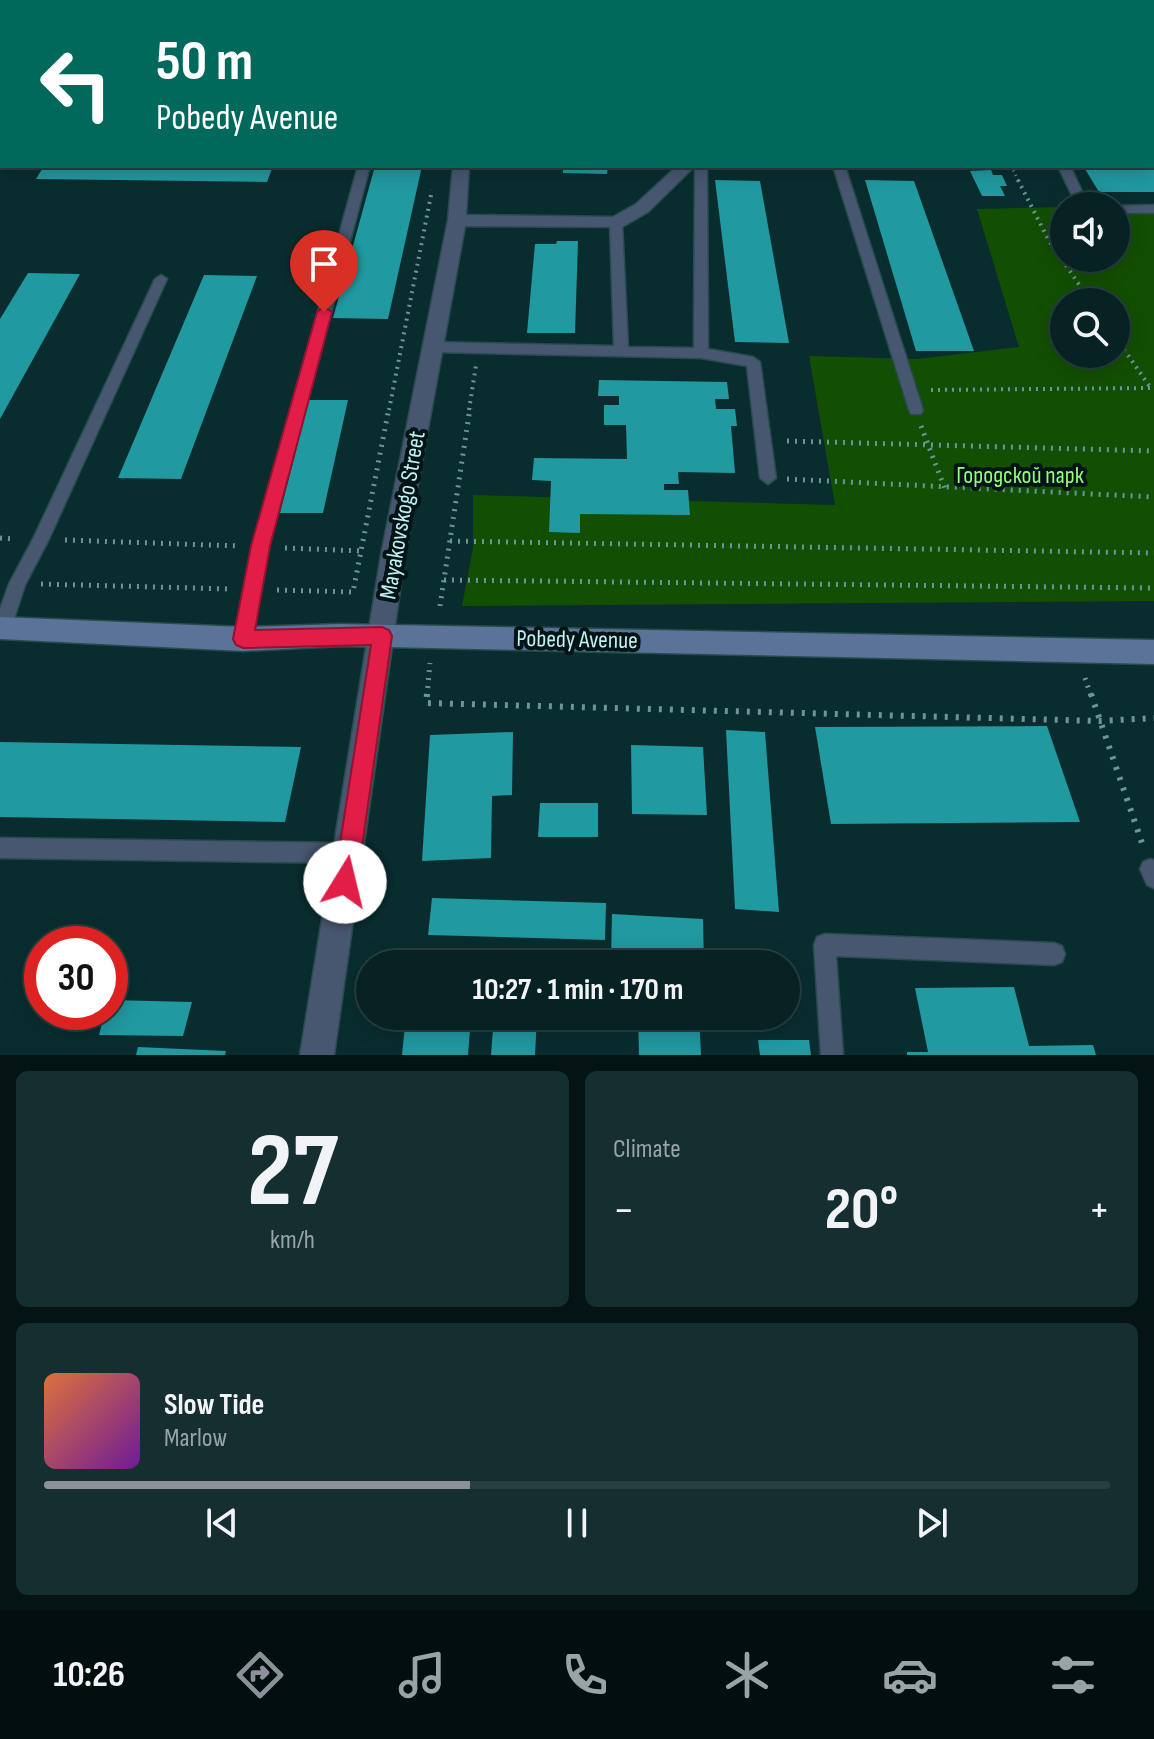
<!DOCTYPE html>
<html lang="en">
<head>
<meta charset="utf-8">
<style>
	:root { --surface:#072223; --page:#152f30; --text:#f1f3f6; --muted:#98a4a6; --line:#283f41; --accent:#8c9099 }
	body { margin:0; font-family:"Sofia Sans Condensed",sans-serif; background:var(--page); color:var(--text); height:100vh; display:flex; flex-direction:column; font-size:30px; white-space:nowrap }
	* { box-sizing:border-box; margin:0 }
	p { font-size:26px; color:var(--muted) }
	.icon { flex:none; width:44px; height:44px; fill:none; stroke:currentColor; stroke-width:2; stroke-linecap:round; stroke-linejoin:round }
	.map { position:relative; height:1055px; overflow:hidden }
	.sheet { display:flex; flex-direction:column; gap:16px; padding:16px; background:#041313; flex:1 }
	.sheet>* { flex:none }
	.hud { position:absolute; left:0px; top:0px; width:1154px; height:168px; box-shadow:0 4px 20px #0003,0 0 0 2px var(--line); background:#00695c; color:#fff; overflow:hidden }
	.buttons { position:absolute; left:1050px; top:192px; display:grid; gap:16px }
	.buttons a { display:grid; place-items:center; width:80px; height:80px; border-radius:50%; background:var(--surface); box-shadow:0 4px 20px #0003,0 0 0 2px var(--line); font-size:40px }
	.speed { position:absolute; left:24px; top:926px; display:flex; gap:16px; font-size:40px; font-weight:700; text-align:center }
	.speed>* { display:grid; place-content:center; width:104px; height:104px; border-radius:50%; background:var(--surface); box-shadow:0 4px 20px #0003,0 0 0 2px var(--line); line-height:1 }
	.speed .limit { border:12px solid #d22; background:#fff; color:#111 }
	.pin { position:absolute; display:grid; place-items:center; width:68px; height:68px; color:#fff; margin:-82px -34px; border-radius:50% 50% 50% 0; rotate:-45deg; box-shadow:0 0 8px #0007 }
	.pin .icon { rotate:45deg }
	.me { position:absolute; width:88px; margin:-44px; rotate:9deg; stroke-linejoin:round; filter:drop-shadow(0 0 6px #0008) }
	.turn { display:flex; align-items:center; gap:28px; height:168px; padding:0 24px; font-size:36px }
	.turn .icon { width:104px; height:104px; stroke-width:2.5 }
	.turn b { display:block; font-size:56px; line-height:68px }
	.big { font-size:60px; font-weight:700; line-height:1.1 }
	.sheet .widget { flex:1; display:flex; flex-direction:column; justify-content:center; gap:12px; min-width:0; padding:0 28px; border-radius:12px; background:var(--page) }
	.sheet .dial { align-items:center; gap:0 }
	.dial b { font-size:104px; line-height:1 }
	.song { display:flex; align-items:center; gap:24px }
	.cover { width:96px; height:96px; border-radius:12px; background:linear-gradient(135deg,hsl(20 70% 55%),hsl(280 70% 35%)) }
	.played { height:8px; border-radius:4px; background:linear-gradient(90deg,var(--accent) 40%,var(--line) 40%) }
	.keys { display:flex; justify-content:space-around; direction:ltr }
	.heat { display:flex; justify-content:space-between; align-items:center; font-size:44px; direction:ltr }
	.sheet .tiles { flex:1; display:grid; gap:16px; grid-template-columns:1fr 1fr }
	.widget:last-child { grid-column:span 2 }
	.trip { position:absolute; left:356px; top:950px; width:444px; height:80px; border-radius:40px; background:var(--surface); box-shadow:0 4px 20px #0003,0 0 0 2px var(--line); font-weight:700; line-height:80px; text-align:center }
	.menu { display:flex; height:128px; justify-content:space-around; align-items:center; background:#030e0e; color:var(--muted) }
	.menu .icon { width:56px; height:56px }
	.menu .current { color:var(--accent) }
	.menu b { font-size:36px; color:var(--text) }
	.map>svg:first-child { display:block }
</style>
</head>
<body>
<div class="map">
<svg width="1154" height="1055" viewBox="0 0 1154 1055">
	<rect width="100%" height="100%" fill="#092d2f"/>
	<path fill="#134f03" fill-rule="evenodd" d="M 1154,205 L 1154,601 L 462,606 L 473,548 L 473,495 L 835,505 L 809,356 L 918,359 L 1019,347 L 977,209 L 1064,207 L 1064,258 L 1116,258 L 1116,206 ZM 1064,302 L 1116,302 L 1116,354 L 1064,354 Z"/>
	<path fill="#2199a0" d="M 44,166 L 273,166 L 267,182 L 36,179 Z
		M 375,166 L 422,166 L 388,319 L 333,318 Z
		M 563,166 L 608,166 L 607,174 L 563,173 Z
		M 1085,169 L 1154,169 L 1154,192 L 1099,192 Z
		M 991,170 L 993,175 L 1002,175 L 1007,186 L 1000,186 L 1005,196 L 982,196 L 970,171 Z
		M 715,180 L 760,181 L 789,343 L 735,342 Z
		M 865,180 L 914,181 L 974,351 L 916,351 Z
		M 557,241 L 578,241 L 575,333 L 527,333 L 535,244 L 556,244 Z
		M 28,273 L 80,274 L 0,419 L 0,319 Z
		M 204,275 L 257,276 L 181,479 L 118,478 Z
		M 599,380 L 727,382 L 729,399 L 715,399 L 716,409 L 735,409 L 737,426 L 731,426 L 735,473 L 678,472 L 679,484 L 664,484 L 664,490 L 688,490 L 690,515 L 580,514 L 580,533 L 549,532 L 551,481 L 532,480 L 534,458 L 627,459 L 626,425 L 604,425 L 604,405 L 619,405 L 619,396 L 598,396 Z
		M 309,400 L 348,400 L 323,513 L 280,513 Z
		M 1047,726 L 1080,822 L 831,824 L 815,727 Z
		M 726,730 L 765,732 L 779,912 L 735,909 Z
		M 513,732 L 512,795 L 492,796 L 491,858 L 422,861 L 430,735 Z
		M 0,742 L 301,747 L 285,822 L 0,817 Z
		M 631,745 L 703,747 L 707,815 L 632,814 Z
		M 540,803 L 598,803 L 598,837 L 538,837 Z
		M 432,898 L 606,903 L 605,940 L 428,935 Z
		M 612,914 L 703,919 L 704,964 L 611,959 Z
		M 1014,987 L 1029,1046 L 1093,1045 L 1096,1055 L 907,1055 L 907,1052 L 928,1052 L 915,988 Z
		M 110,1000 L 192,1002 L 183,1036 L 99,1035 L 105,1012 L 110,1012 Z
		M 406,1016 L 471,1017 L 468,1055 L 402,1055 Z
		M 494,1016 L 537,1016 L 535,1055 L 491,1055 Z
		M 638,1016 L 699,1016 L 701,1055 L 639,1055 Z
		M 758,1040 L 809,1040 L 811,1055 L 760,1055 Z
		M 138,1047 L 226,1051 L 225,1055 L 136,1055 Z"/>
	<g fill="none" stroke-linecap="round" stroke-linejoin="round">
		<g stroke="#264c4e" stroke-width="3">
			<path id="lane" d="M 358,166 L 370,166 L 269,546 L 252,639 L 249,644 L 243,647 L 237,644 L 234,639 L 253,546 Z
				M 695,166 L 707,166 L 708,349 L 753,357 L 760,362 L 776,478 L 768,484 L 760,478 L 747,366 L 701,358 L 433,352 L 426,347 L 433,342 L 614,346 L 610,223 L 616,219 L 622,223 L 628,347 L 694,348 Z
				M 833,166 L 845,166 L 923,410 L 921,414 L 911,414 L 909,410 Z
				M 1058,166 L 1070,166 L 1089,206 L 1077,206 Z
				M 1154,205 L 1154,213 L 1116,213 L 1116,206 L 1114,206 Z
				M 161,275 L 167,279 L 49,539 L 25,585 L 11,628 L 8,633 L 0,635 L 0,609 L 9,584 L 34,537 L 155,279 Z
				M 0,838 L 350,843 L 357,846 L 360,853 L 357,860 L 350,863 L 0,858 Z
				M 1150,859 L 1154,860 L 1154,888 L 1147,885 L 1140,869 L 1143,862 Z
				M 825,934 L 1054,943 L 1062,946 L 1065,954 L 1062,962 L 1054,965 L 836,956 L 843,1055 L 821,1055 L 814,945 L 817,937 Z"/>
		</g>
		<g stroke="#264c4e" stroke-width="3">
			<path id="street" d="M 482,0 L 496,0 L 496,2 L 482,2 Z
				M 0,140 L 2,140 L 2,150 L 0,150 Z
				M 1152,149 L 1154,149 L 1154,159 L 1152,159 Z
				M 453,166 L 469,166 L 466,215 L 613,217 L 636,204 L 677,166 L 695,166 L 648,212 L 622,227 L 465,226 L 405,555 L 334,1055 L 300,1055 L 381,555 L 448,220 Z"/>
		</g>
		<g stroke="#264c4e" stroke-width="3">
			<path id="secondary" d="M 0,617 L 243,627 L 341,624 L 1154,640 L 1154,664 L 341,646 L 243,651 L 0,639 Z"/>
		</g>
		<path stroke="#6b9597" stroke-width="3" stroke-dasharray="1 4" stroke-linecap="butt" d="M 1011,166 L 1019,182"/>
		<path stroke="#6b9597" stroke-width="4" stroke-dasharray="2 5" stroke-linecap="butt" d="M 1018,180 L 1048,239 L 1091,302
			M 1116,338 L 1150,387
			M 931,390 L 1154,388
			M 389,410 L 432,190
			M 469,410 L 476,365"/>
		<path stroke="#6b9597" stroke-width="5" stroke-dasharray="2 6" stroke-linecap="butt" d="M 921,426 L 945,489
			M 787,441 L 1154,451
			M 787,479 L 1154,497
			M 0,538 L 15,539
			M 65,540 L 239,546
			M 450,541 L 1154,553
			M 285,548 L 363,551
			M 444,580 L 1154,588
			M 41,584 L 231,589
			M 277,590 L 353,592 L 389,408
			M 440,606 L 470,408
			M 1085,678 L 1091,696
			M 427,696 L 430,663"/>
		<path stroke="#6b9597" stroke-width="6" stroke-dasharray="3 8" stroke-linecap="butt" d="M 427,694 L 426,703 L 1100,721 L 1154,718
			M 1091,694 L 1143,846"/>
		<use href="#lane" fill="#485770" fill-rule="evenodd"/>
		<use href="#street" fill="#485770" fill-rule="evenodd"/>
		<use href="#secondary" fill="#5b7299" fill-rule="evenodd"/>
	</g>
	<path fill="#e11d48" stroke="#92132f" stroke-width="2" d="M 324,307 L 332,312 L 270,546 L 255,630 L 382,627 L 389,630 L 392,636 L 357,882 L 354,890 L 345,893 L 337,890 L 334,882 L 371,645 L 243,648 L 236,645 L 233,639 L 251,546 L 317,312 Z"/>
	<g text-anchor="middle" stroke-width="8" stroke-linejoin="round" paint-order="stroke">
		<g font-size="24" fill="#93ff7d" stroke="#001415">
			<text x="1020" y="483">Городской парк</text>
		</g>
		<g font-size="24" fill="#bfeff1" stroke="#001415">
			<text transform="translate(402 515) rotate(-80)" y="8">Mayakovskogo Street</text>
			<text transform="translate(577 639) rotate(1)" y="8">Pobedy Avenue</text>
		</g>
	</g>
</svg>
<div class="buttons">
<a><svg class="icon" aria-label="sound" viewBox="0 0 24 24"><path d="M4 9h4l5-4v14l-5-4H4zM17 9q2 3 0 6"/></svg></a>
<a><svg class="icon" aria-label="search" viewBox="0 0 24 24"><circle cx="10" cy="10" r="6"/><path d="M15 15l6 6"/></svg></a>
</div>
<div class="speed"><div class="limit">30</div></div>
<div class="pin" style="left:324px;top:312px;background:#d93025"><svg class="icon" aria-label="arrive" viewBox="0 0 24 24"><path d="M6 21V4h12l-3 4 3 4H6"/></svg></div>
<svg class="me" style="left:345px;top:882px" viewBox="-20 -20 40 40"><circle r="19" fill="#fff"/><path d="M0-13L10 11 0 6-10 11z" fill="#e11d48"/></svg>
<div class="trip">10:27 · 1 min · 170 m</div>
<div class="hud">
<div class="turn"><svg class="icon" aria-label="left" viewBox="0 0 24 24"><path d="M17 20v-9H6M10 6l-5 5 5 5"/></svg><div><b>50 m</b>Pobedy Avenue</div></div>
</div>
</div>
<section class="sheet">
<div class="tiles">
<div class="widget dial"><b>27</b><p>km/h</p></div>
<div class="widget"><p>Climate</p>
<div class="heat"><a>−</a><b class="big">20°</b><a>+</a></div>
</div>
<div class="widget">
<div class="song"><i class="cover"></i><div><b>Slow Tide</b><p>Marlow</p></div></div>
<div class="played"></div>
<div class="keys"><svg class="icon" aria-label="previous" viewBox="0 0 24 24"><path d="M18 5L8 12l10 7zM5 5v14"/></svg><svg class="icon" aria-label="pause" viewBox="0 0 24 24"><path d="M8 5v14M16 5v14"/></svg><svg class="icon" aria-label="next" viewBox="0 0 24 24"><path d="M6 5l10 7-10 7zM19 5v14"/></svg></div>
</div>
</div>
</section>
<nav class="menu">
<b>10:26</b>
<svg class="icon current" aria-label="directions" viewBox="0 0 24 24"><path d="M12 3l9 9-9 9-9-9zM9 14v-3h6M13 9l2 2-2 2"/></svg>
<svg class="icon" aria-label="music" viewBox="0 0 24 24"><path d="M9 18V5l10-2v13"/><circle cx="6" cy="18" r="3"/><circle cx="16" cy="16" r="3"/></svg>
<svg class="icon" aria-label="phone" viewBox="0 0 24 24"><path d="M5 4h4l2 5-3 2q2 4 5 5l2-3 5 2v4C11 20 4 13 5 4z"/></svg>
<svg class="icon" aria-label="climate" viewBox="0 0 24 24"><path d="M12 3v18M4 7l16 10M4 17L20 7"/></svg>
<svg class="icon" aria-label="car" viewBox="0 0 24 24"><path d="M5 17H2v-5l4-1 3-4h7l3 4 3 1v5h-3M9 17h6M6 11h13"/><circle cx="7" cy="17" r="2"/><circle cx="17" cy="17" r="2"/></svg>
<svg class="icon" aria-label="filters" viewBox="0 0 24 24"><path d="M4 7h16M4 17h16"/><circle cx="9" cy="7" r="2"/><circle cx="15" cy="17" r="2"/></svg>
</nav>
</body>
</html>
